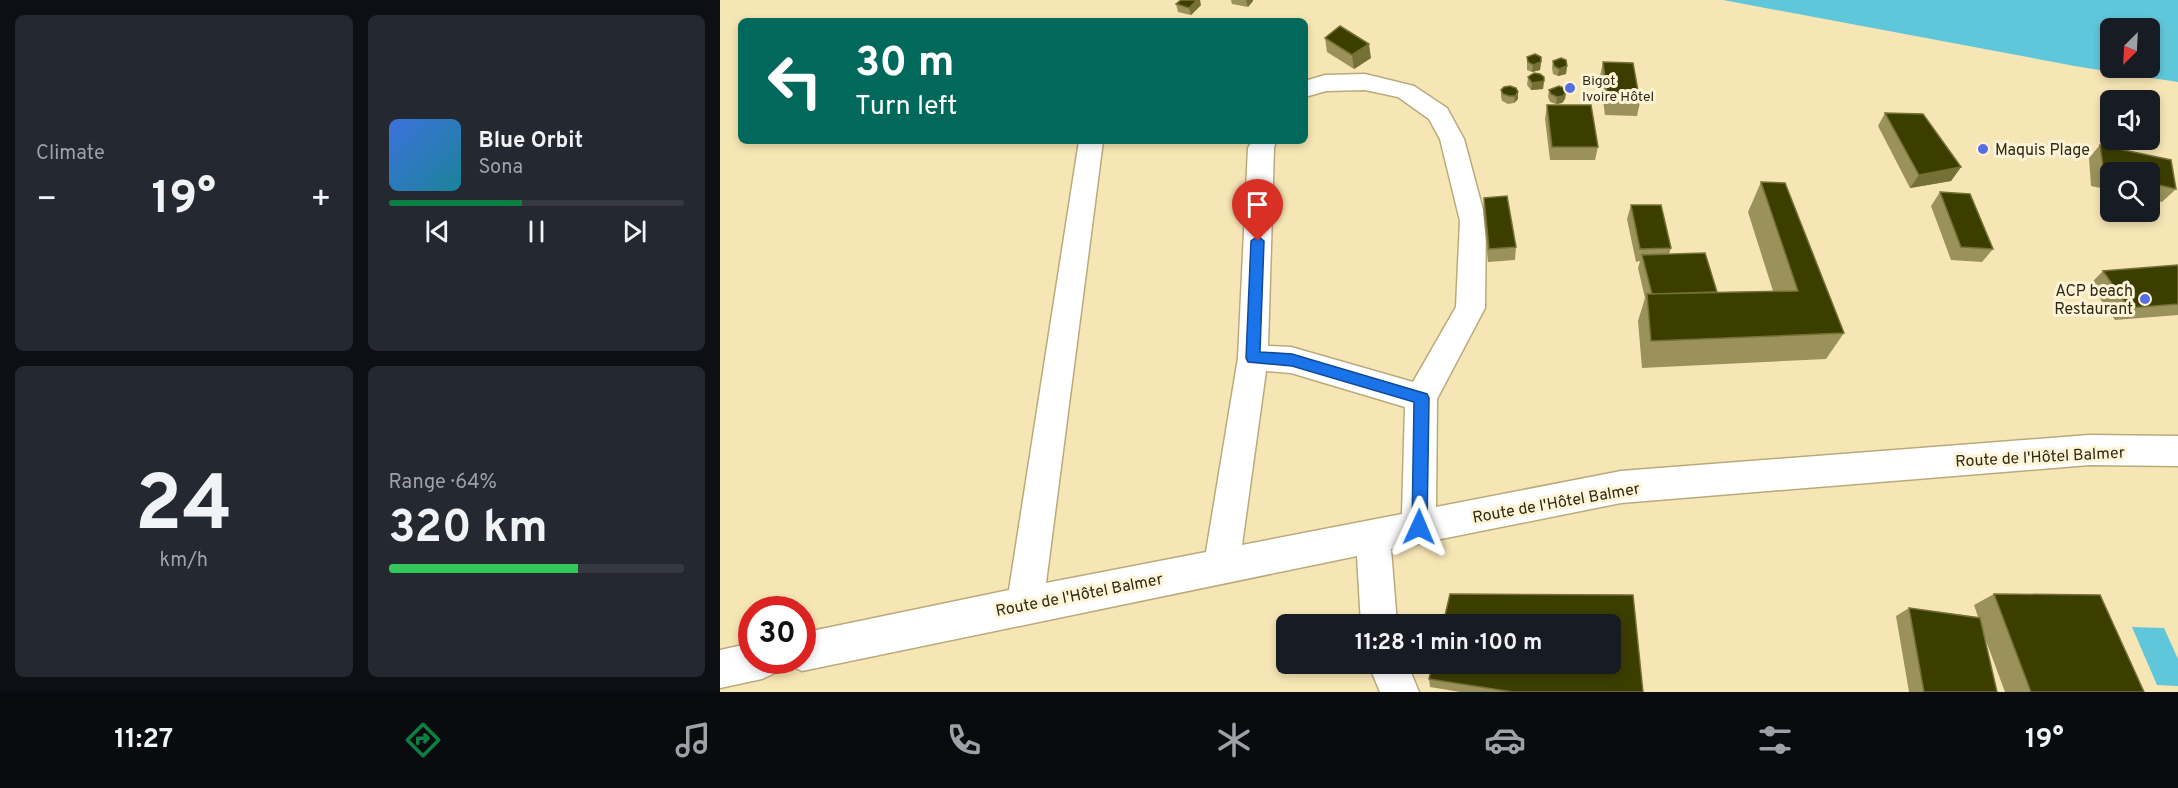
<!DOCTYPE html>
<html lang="en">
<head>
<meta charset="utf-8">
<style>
	:root { --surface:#171b24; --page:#242831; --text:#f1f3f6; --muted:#9ea1a6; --line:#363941; --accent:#0b8043 }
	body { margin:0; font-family:Overpass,sans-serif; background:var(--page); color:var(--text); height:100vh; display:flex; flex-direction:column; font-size:22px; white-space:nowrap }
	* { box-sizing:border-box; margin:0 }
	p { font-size:20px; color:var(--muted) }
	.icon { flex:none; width:33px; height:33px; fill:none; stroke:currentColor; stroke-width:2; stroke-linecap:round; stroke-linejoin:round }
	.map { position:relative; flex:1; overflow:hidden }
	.sheet { display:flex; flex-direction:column; gap:15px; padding:15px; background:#0d0f14; width:720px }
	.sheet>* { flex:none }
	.top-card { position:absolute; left:18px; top:18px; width:570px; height:126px; border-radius:9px; box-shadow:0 3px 9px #0003; background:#00695c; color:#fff; overflow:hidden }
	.needle { width:39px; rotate:204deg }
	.fabs { position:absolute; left:1380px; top:18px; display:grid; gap:12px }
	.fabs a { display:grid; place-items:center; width:60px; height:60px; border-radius:9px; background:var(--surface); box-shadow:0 3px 9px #0003; font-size:30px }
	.speed { position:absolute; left:18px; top:596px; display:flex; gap:12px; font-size:30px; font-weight:700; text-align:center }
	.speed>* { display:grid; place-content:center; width:78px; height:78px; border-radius:50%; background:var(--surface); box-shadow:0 3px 9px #0003; line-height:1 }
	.speed .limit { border:9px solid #d22; background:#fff; color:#111 }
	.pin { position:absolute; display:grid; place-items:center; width:51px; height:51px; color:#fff; margin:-62px -26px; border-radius:50% 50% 50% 0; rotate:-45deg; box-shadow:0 0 6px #0007 }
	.pin .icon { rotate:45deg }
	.me { position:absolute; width:66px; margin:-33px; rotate:1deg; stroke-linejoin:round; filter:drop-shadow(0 0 4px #0008) }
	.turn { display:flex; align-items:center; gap:21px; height:126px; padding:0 18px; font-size:27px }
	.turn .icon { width:78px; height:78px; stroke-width:2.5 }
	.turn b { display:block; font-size:42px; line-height:51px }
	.big { font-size:45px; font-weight:700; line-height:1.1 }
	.sheet .card { flex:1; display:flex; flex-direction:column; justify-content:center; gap:9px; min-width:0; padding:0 21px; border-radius:9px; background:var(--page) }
	.sheet .dial { align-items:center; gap:0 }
	.dial b { font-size:78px; line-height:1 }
	.song { display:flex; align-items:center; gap:18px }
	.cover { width:72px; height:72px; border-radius:9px; background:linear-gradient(135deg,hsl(220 70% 55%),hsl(190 70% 35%)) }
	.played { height:6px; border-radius:3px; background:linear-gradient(90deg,var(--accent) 45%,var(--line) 45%) }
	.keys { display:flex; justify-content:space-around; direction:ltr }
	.heat { display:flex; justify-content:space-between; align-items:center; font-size:33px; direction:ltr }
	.charge { height:9px; border-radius:4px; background:linear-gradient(90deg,#34c759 64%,var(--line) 0) }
	.sheet .tiles { flex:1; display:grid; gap:15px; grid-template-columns:repeat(2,1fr) }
	.trip { position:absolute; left:556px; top:614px; width:345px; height:60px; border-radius:9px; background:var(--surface); box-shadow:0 3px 9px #0003; font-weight:700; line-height:60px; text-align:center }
	.tabs { display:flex; height:96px; justify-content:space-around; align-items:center; background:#090b0e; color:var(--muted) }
	.tabs .icon { width:42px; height:42px }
	.tabs .selected { color:var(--accent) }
	.tabs b { font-size:27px; color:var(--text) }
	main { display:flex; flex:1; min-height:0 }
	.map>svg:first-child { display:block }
</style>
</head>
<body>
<main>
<section class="sheet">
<div class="tiles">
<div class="card"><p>Climate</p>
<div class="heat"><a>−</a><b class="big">19°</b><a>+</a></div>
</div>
<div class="card">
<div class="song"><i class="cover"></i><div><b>Blue Orbit</b><p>Sona</p></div></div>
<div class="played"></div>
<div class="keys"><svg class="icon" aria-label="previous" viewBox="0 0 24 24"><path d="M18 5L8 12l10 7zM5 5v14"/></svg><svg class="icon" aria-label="pause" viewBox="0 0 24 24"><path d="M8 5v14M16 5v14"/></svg><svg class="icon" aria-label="next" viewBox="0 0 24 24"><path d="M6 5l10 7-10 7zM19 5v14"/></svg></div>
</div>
<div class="card dial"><b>24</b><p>km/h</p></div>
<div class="card"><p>Range · 64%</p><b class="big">320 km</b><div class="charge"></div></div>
</div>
</section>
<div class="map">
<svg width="1458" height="692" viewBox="0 0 1458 692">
	<rect width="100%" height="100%" fill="#f7e6b5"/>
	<path fill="#60c7db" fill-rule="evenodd" d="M 1003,0 L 1458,0 L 1458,82 L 1360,67 ZM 1390,28 L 1430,28 L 1430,68 L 1390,68 Z
		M 1412,627 L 1444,628 L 1458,659 L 1458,686 L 1437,685 Z"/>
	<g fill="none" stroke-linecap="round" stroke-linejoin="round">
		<g stroke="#baaa7b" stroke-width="3">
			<path id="minor" d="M 645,74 L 694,86 L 727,108 L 744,139 L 766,221 L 765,308 L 717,399 L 716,507 L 901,471 L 1369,435 L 1458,436 L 1458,466 L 1369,465 L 901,503 L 671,549 L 677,624 L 641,624 L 637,556 L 82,671 L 69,665 L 66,660 L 82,660 L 82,633 L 289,590 L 359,141 L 383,141 L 326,583 L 486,552 L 518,358 L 528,148 L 532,141 L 556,141 L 554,148 L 548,346 L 571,347 L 693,382 L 736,307 L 740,221 L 720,139 L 709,119 L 678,97 L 645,90 L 606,91 L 585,97 L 585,81 L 605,75 ZM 546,371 L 571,373 L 685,407 L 682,514 L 522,545 Z
				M 32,643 L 32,660 L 61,660 L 55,673 L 42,679 L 0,688 L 0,650 Z
				M 648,663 L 687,663 L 699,692 L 660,692 Z"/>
		</g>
		<use href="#minor" fill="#fff" fill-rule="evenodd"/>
	</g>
	<path fill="#9a925a" d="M 511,0 L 533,0 L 533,1 L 528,7 L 512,4 Z
		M 456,4 L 481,5 L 471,15 L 458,12 Z
		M 605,38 L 651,58 L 634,69 L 607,52 Z
		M 807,57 L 821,62 L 820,70 L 812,72 L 807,70 Z
		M 833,61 L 847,66 L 846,74 L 838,76 L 833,74 L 832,68 Z
		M 883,62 L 920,102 L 917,116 L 885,115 L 880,76 Z
		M 808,77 L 824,77 L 823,89 L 811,90 L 807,85 Z
		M 781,90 L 798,92 L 798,99 L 794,103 L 788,104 L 782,101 L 781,97 Z
		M 829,90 L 846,92 L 845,99 L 842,103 L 836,104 L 830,102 L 828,97 Z
		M 827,105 L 878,147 L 875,160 L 830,160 L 825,119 Z
		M 1165,113 L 1241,167 L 1231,181 L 1190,188 L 1158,126 Z
		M 1380,145 L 1451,160 L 1456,189 L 1442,202 L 1430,199 L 1430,172 L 1390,172 L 1390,190 L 1371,186 L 1369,158 Z
		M 1041,182 L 1124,333 L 1106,359 L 922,368 L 918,321 L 925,298 L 918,268 L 920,261 L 916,262 L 907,219 L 911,205 L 951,248 L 949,254 L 997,292 L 1053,291 L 1028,212 Z
		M 1220,192 L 1273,249 L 1262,262 L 1231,260 L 1211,206 Z
		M 764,198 L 796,247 L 795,260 L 768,262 L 763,211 Z
		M 1458,265 L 1458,315 L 1395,320 L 1370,284 L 1383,271 Z
		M 1274,594 L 1424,692 L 1285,692 L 1262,630 L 1277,692 L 1189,692 L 1176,616 L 1189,608 L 1258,617 L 1254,605 Z
		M 709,679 L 923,692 L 740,692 L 710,687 Z"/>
	<path fill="#747036" d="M 477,0 L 480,0 L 481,5 L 471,15 L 469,8 Z
		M 526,0 L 533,0 L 533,1 L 528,7 Z
		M 649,44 L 651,58 L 634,69 L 632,55 Z
		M 821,62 L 820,70 L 812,72 L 813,65 Z
		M 847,66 L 846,74 L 838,76 L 839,69 Z
		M 824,81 L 823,89 L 811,90 L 812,83 Z
		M 798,92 L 798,99 L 794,103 L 795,96 Z
		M 846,92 L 845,99 L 842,103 L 836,104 L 837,97 Z
		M 1241,167 L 1231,181 L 1190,188 L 1199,175 Z"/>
	<path fill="#3c3e00" stroke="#747036" stroke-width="1.5" d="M 461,0 L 477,0 L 469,8 L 456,4 Z
		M 620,26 L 649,44 L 632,55 L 605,38 Z
		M 815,54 L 821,57 L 821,62 L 813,65 L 808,62 L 807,57 Z
		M 841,58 L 846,60 L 847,66 L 839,69 L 834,66 L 833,61 Z
		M 883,62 L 913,63 L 920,102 L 888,101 Z
		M 814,73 L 820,74 L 824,77 L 824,81 L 812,83 L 808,77 Z
		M 790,86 L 796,88 L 798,92 L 795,96 L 789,96 L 783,94 L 781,90 L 784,87 Z
		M 839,86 L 844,88 L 846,92 L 843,96 L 837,97 L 831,94 L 829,90 Z
		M 827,105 L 871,105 L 878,147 L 832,147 Z
		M 1165,113 L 1203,114 L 1241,167 L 1199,175 Z
		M 1380,145 L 1451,160 L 1456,189 L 1430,183 L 1430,172 L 1390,172 L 1390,174 L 1384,173 Z
		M 1041,182 L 1065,183 L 1124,333 L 931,341 L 927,294 L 1078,291 Z
		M 1220,192 L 1250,194 L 1273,249 L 1241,247 Z
		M 787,196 L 796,247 L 769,249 L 764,198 Z
		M 911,205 L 941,205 L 951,248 L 920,249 Z
		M 985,253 L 997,292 L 932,294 L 922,255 Z
		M 1458,265 L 1458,304 L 1409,308 L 1383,271 Z
		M 730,594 L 913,595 L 923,692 L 793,692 L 709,679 L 713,663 L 891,663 L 891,624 L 723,624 Z
		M 1274,594 L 1380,595 L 1424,692 L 1311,692 Z
		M 1189,608 L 1260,618 L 1277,692 L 1204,692 Z"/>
	<path fill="#1a73e8" stroke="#114b97" stroke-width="1.5" d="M 538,236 L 544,241 L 540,352 L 572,354 L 707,394 L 709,398 L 707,527 L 705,532 L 699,534 L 694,532 L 692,527 L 694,402 L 572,366 L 528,362 L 526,358 L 531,241 Z"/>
	<g fill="#576de4" stroke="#fef4d7" stroke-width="2">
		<circle cx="850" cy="88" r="6"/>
		<circle cx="1263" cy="149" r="6"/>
		<circle cx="1425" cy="299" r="6"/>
	</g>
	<g text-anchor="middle" stroke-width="6" stroke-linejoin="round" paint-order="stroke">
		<g font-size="14" fill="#302916" stroke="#fef4d7" text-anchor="start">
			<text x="862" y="85">Bigot<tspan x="862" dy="16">Ivoire Hôtel</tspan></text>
		</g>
		<g font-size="16" fill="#302916" stroke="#fef4d7" text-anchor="start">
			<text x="1275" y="155">Maquis Plage</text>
			<text x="1413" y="296" text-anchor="end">ACP beach<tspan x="1413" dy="18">Restaurant</tspan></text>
		</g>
		<g font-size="16" fill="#302916" stroke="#fef4d7">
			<text transform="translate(1320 456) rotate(-3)" y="6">Route de l'Hôtel Balmer</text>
			<text transform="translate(836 502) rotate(-10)" y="6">Route de l'Hôtel Balmer</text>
			<text transform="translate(359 594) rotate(-11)" y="6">Route de l'Hôtel Balmer</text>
		</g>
	</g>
</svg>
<div class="fabs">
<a><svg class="needle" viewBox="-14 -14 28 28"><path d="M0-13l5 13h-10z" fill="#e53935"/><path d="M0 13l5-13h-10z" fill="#9ea1a6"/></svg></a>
<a><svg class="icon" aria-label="sound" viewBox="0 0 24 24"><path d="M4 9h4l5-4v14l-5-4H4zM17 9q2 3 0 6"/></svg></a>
<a><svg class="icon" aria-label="search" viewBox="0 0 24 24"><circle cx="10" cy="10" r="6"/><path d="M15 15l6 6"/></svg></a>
</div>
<div class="speed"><div class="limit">30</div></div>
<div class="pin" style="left:538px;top:241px;background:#d93025"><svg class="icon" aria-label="arrive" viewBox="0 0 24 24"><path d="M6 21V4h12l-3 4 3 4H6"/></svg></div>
<svg class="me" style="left:699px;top:527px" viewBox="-20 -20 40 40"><path d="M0-17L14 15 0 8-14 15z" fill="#1a73e8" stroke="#fff" stroke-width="4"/></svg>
<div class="trip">11:28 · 1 min · 100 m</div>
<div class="top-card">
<div class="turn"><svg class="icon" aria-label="left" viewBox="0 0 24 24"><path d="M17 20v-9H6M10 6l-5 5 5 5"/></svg><div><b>30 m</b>Turn left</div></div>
</div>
</div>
</main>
<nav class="tabs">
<b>11:27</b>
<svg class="icon selected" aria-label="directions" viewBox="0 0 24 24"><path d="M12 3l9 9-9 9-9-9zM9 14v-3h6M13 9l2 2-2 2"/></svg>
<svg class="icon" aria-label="music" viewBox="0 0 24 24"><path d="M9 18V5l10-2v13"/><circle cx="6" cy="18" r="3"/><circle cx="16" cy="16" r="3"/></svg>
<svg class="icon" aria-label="phone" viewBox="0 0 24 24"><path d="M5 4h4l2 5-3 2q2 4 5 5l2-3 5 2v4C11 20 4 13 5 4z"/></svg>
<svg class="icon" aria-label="climate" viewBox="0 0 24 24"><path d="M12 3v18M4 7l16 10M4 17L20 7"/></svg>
<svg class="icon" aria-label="car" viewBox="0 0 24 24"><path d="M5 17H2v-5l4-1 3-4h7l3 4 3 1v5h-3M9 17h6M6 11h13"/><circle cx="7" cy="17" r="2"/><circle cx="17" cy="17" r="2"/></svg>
<svg class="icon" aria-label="filters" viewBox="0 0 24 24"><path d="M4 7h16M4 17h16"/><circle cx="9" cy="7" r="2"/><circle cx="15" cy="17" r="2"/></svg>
<b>19°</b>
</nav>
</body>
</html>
